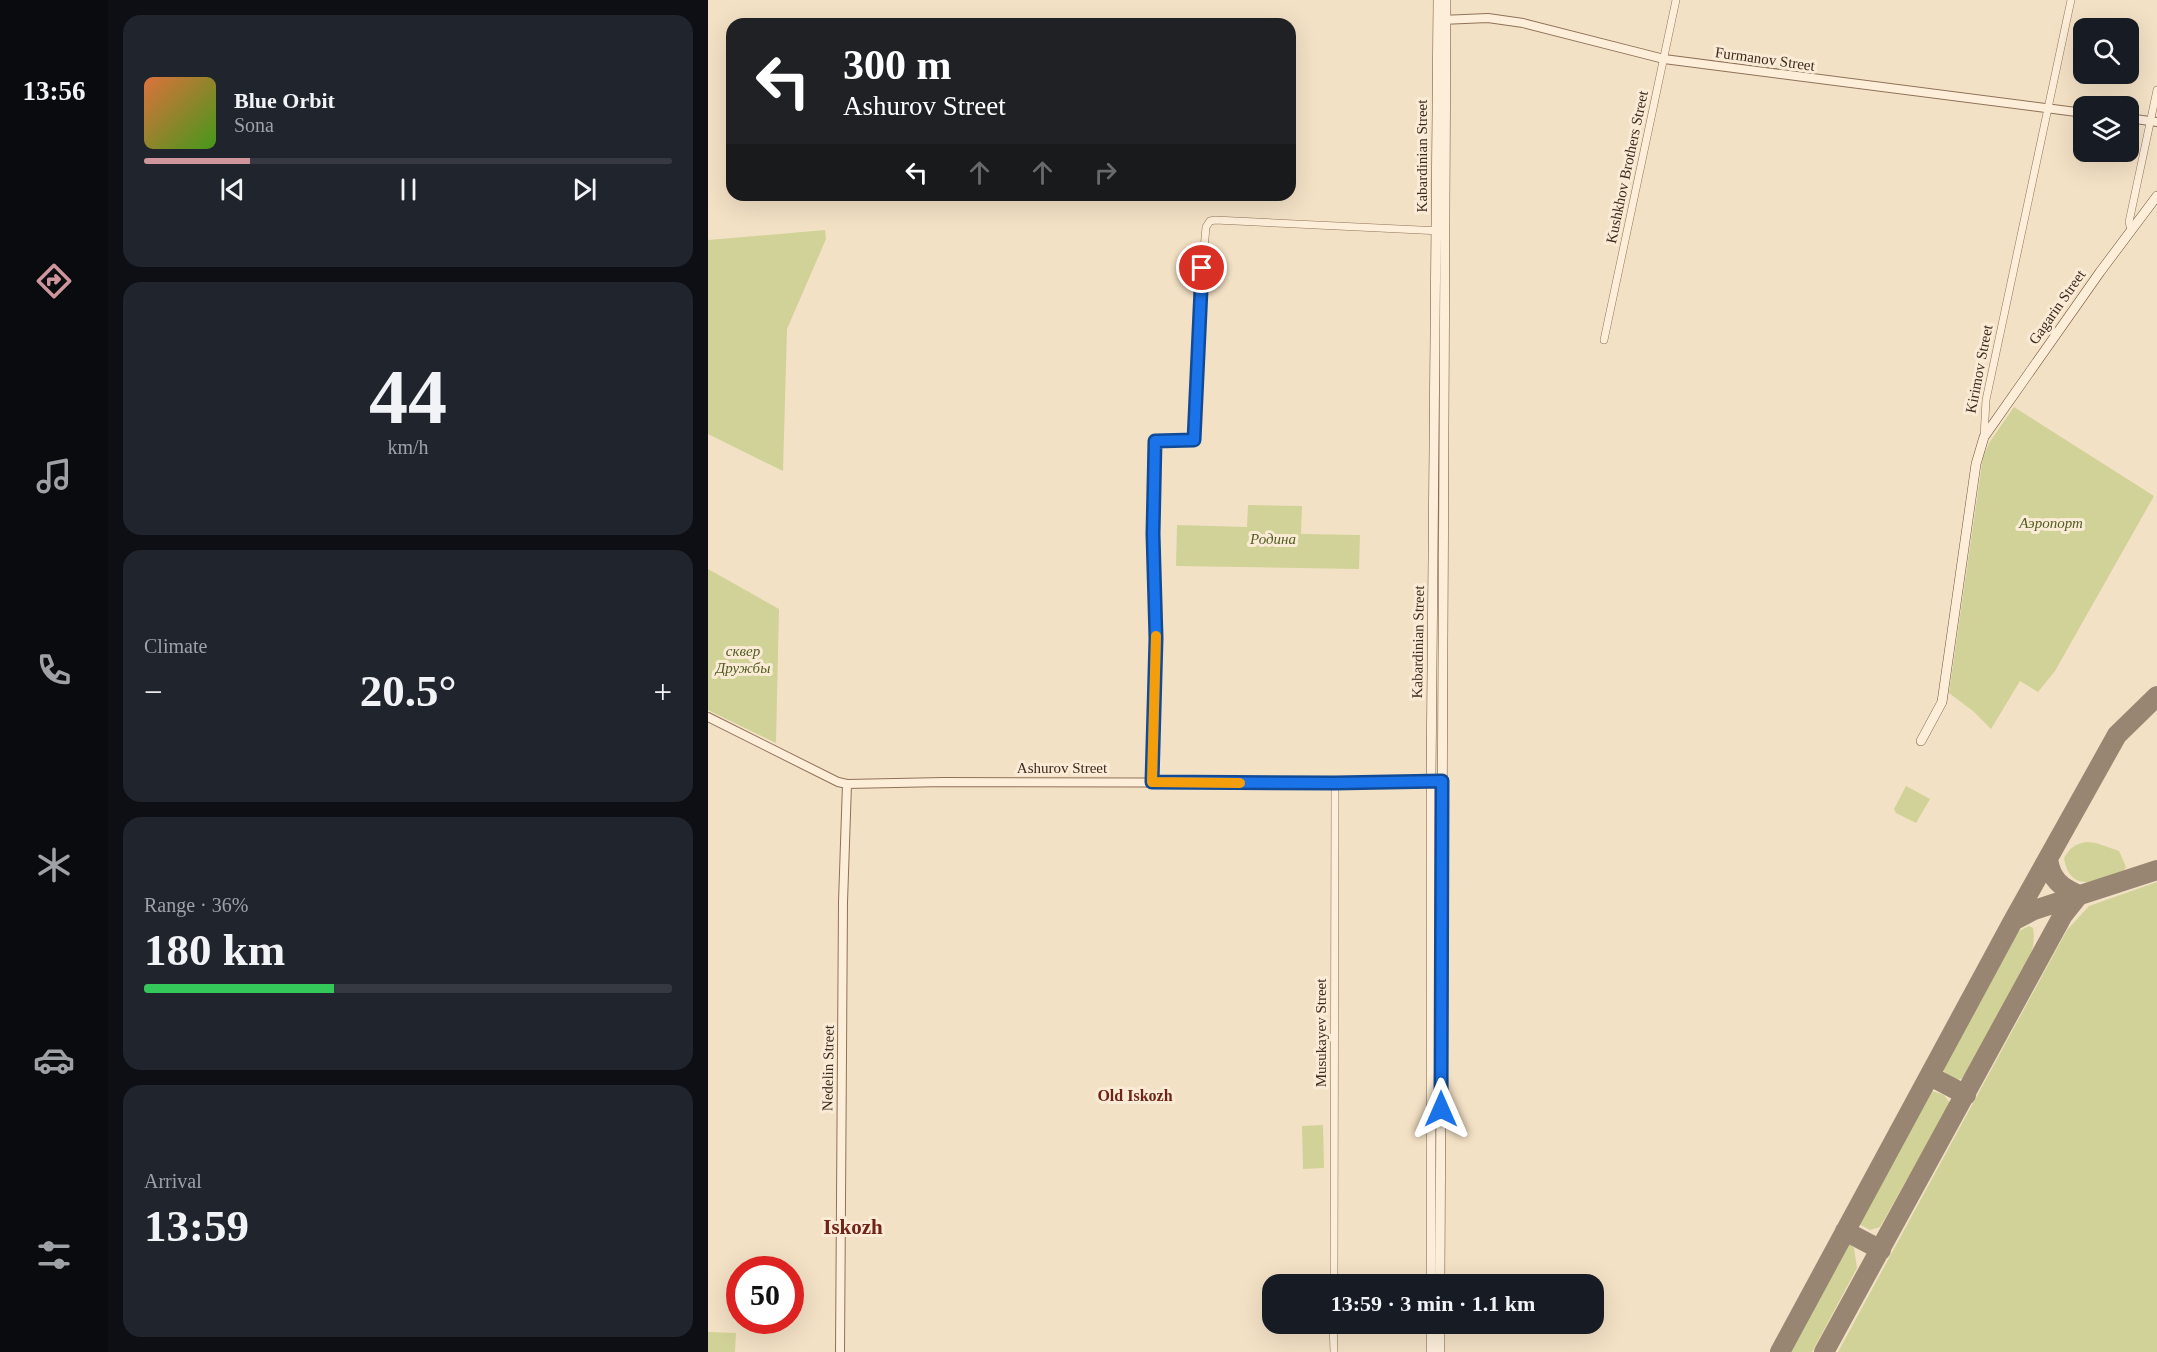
<!DOCTYPE html>
<html lang="en">
<head>
<meta charset="utf-8">
<style>
	:root { --surface:#171b24; --page:#20242c; --text:#f1f3f6; --muted:#9ea1a6; --line:#363941; --accent:#cf959c }
	body { margin:0; font-family:Georgia,serif; background:var(--page); color:var(--text); height:100vh; display:flex; flex-direction:column; font-size:22px; white-space:nowrap }
	* { box-sizing:border-box; margin:0 }
	p { font-size:20px; color:var(--muted) }
	.icon { flex:none; width:33px; height:33px; fill:none; stroke:currentColor; stroke-width:2; stroke-linecap:round; stroke-linejoin:round }
	.map { position:relative; flex:1; overflow:hidden }
	.drawer { display:flex; flex-direction:column; gap:15px; padding:15px; background:#0d0f14; width:600px }
	.drawer>* { flex:none }
	.top-card { position:absolute; left:18px; top:18px; width:570px; height:183px; border-radius:18px; box-shadow:0 6px 24px #0002; background:#202124; color:#fff; overflow:hidden }
	.fabs { position:absolute; left:1365px; top:18px; display:grid; gap:12px }
	.fabs a { display:grid; place-items:center; width:66px; height:66px; border-radius:12px; background:var(--surface); box-shadow:0 6px 24px #0002; font-size:30px }
	.speed { position:absolute; left:18px; top:1256px; display:flex; gap:12px; font-size:30px; font-weight:700; text-align:center }
	.speed>* { display:grid; place-content:center; width:78px; height:78px; border-radius:50%; background:var(--surface); box-shadow:0 6px 24px #0002; line-height:1 }
	.speed .limit { border:9px solid #d22; background:#fff; color:#111 }
	.pin { position:absolute; display:grid; place-items:center; width:51px; height:51px; color:#fff; margin:-26px; border:3px solid #fff; border-radius:50%; box-shadow:0 2px 6px #0007 }
	.me { position:absolute; width:66px; margin:-33px; rotate:0deg; stroke-linejoin:round; filter:drop-shadow(0 0 4px #0008) }
	.turn { display:flex; align-items:center; gap:21px; height:126px; padding:0 18px; font-size:27px }
	.turn .icon { width:78px; height:78px; stroke-width:2.5 }
	.turn b { display:block; font-size:42px; line-height:51px }
	.lanes { display:flex; align-items:center; height:57px; padding:0 18px; background:#0003; justify-content:center; gap:30px; direction:ltr }
	.lanes .off { opacity:.35 }
	.big { font-size:45px; font-weight:600; line-height:1.1 }
	.drawer .tile { flex:1; display:flex; flex-direction:column; justify-content:center; gap:9px; min-width:0; padding:0 21px; border-radius:18px; background:var(--page) }
	.drawer .dial { align-items:center; gap:0 }
	.dial b { font-size:78px; line-height:1 }
	.song { display:flex; align-items:center; gap:18px }
	.cover { width:72px; height:72px; border-radius:9px; background:linear-gradient(135deg,hsl(20 70% 55%),hsl(100 70% 35%)) }
	.played { height:6px; border-radius:3px; background:linear-gradient(90deg,var(--accent) 20%,var(--line) 20%) }
	.keys { display:flex; justify-content:space-around; direction:ltr }
	.heat { display:flex; justify-content:space-between; align-items:center; font-size:33px; direction:ltr }
	.charge { height:9px; border-radius:4px; background:linear-gradient(90deg,#34c759 36%,var(--line) 0) }
	.trip { position:absolute; left:554px; top:1274px; width:342px; height:60px; border-radius:18px; background:var(--surface); box-shadow:0 6px 24px #0002; font-weight:600; line-height:60px; text-align:center }
	main { display:flex; flex:1; min-height:0 }
	.dock { display:flex; flex-direction:column; width:108px; justify-content:space-around; align-items:center; background:#090b0e; color:var(--muted) }
	.dock .icon { width:42px; height:42px }
	.dock .selected { color:var(--accent) }
	.dock b { font-size:27px; color:var(--text) }
	.map>svg:first-child { display:block }
</style>
</head>
<body>
<main>
<nav class="dock">
<b>13:56</b>
<svg class="icon selected" aria-label="directions" viewBox="0 0 24 24"><path d="M12 3l9 9-9 9-9-9zM9 14v-3h6M13 9l2 2-2 2"/></svg>
<svg class="icon" aria-label="music" viewBox="0 0 24 24"><path d="M9 18V5l10-2v13"/><circle cx="6" cy="18" r="3"/><circle cx="16" cy="16" r="3"/></svg>
<svg class="icon" aria-label="phone" viewBox="0 0 24 24"><path d="M5 4h4l2 5-3 2q2 4 5 5l2-3 5 2v4C11 20 4 13 5 4z"/></svg>
<svg class="icon" aria-label="climate" viewBox="0 0 24 24"><path d="M12 3v18M4 7l16 10M4 17L20 7"/></svg>
<svg class="icon" aria-label="car" viewBox="0 0 24 24"><path d="M5 17H2v-5l4-1 3-4h7l3 4 3 1v5h-3M9 17h6M6 11h13"/><circle cx="7" cy="17" r="2"/><circle cx="17" cy="17" r="2"/></svg>
<svg class="icon" aria-label="filters" viewBox="0 0 24 24"><path d="M4 7h16M4 17h16"/><circle cx="9" cy="7" r="2"/><circle cx="15" cy="17" r="2"/></svg>
</nav>
<section class="drawer">
<div class="tile">
<div class="song"><i class="cover"></i><div><b>Blue Orbit</b><p>Sona</p></div></div>
<div class="played"></div>
<div class="keys"><svg class="icon" aria-label="previous" viewBox="0 0 24 24"><path d="M18 5L8 12l10 7zM5 5v14"/></svg><svg class="icon" aria-label="pause" viewBox="0 0 24 24"><path d="M8 5v14M16 5v14"/></svg><svg class="icon" aria-label="next" viewBox="0 0 24 24"><path d="M6 5l10 7-10 7zM19 5v14"/></svg></div>
</div>
<div class="tile dial"><b>44</b><p>km/h</p></div>
<div class="tile"><p>Climate</p>
<div class="heat"><a>−</a><b class="big">20.5°</b><a>+</a></div>
</div>
<div class="tile"><p>Range · 36%</p><b class="big">180 km</b><div class="charge"></div></div>
<div class="tile"><p>Arrival</p><b class="big">13:59</b></div>
</section>
<div class="map">
<svg width="1449" height="1352" viewBox="0 0 1449 1352">
	<rect width="100%" height="100%" fill="#f3e1c5"/>
	<path fill="#d1d297" d="M 117,230 L 118,239 L 79,329 L 75,471 L 0,434 L 0,240 Z
		M 1306,407 L 1446,496 L 1347,671 L 1330,692 L 1312,681 L 1283,729 L 1265,711 L 1241,693 L 1275,457 L 1281,443 Z
		M 540,505 L 594,506 L 593,534 L 652,535 L 651,569 L 468,566 L 469,525 L 539,527 Z
		M 0,569 L 71,609 L 68,743 L 0,710 Z
		M 1198,786 L 1222,799 L 1208,823 L 1188,813 L 1186,809 Z
		M 1379,842 L 1388,843 L 1411,851 L 1418,867 L 1415,872 C 1391,880 1362,895 1356,858 C 1362,847 1367,844 1379,842 Z
		M 1449,882 L 1449,1352 L 1130,1352 L 1359,930 L 1381,906 Z
		M 1321,926 L 1325,928 C 1327,939 1325,949 1321,960 L 1256,1078 L 1245,1081 L 1235,1070 L 1311,931 Z
		M 1224,1091 L 1236,1095 L 1242,1103 L 1172,1227 L 1162,1230 L 1151,1224 Z
		M 615,1125 L 616,1168 L 595,1169 L 594,1126 Z
		M 1141,1243 L 1146,1248 L 1149,1268 L 1104,1352 L 1081,1352 Z
		M 0,1332 L 28,1333 L 27,1352 L 0,1352 Z"/>
	<g fill="none" stroke-linecap="round" stroke-linejoin="round">
		<path stroke="#988672" stroke-width="20" d="M 1340,859 C 1343,879 1352,887 1371,895
			M 1305,921 L 1326,910 L 1449,870
			M 1222,1076 L 1258,1095
			M 1137,1231 L 1173,1250
			M 1072,1352 L 1305,921 L 1409,735 L 1449,696
			M 1116,1352 L 1355,915 L 1371,895"/>
		<g stroke="#907158" stroke-width="8">
			<path id="minor" d="M 1423,230 L 1421,222 L 1449,90
				M 896,340 L 968,0
				M 1276,437 L 1278,400 L 1363,0
				M 444,782 L 448,638 L 445,534 L 445,473 L 448,441 L 486,440 L 492,294 L 498,227 L 502,221 L 507,220 L 733,231
				M 626,1284 L 627,783
				M 625,1323 L 626,1352"/>
		</g>
		<g stroke="#907158" stroke-width="10">
			<path id="tertiary" d="M 733,20 L 780,18 L 815,23 L 956,59 L 1376,113
				M 1420,118 L 1449,122
				M 0,717 L 130,782 L 139,784 L 236,782 L 627,783 L 734,781
				M 132,1352 L 135,902 L 139,784"/>
		</g>
		<g stroke="#72523b" stroke-width="10">
			<path id="secondary" d="M 1213,741 L 1234,702 L 1268,464 L 1276,437 L 1392,272 L 1449,196
				M 723,1284 L 723,781 L 730,0
				M 732,1284 L 738,0
				M 723,1352 L 723,1323
				M 732,1352 L 732,1323"/>
		</g>
		<use href="#minor" stroke="#fceed9" stroke-width="7"/>
		<use href="#tertiary" stroke="#fceed9" stroke-width="8"/>
		<use href="#secondary" stroke="#fceed9" stroke-width="9"/>
	</g>
	<g fill="none" stroke-linecap="round" stroke-linejoin="round">
		<g stroke="#114b97" stroke-width="15">
			<path id="route" d="M 494,268 L 486,440 L 447,441 L 445,534 L 448,638 L 444,782 L 627,783 L 734,781 L 733,1109"/>
		</g>
		<use href="#route" stroke="#1a73e8" stroke-width="10"/>
		<path stroke="#f59e0b" stroke-width="10" d="M 448,636 L 444,782 L 532,783"/>
	</g>
	<g text-anchor="middle" stroke-width="6" stroke-linejoin="round" paint-order="stroke">
		<g font-size="15" fill="#3e2b1e" stroke="#f9ebd5">
			<text transform="translate(1057 59) rotate(8)" y="5">Furmanov Street</text>
			<text transform="translate(714 156) rotate(-90)" y="5">Kabardinian Street</text>
			<text transform="translate(919 167) rotate(-78)" y="5">Kushkhov Brothers Street</text>
			<text transform="translate(1349 307) rotate(-55)" y="5">Gagarin Street</text>
			<text transform="translate(1271 369) rotate(-79)" y="5">Kirimov Street</text>
			<text transform="translate(710 642) rotate(-89)" y="5">Kabardinian Street</text>
			<text x="354" y="773">Ashurov Street</text>
			<text transform="translate(613 1033) rotate(-90)" y="5">Musukayev Street</text>
			<text transform="translate(120 1068) rotate(-89)" y="5">Nedelin Street</text>
		</g>
		<g font-size="15" font-style="italic" fill="#535d22" stroke="#f9ebd5">
			<text x="1343" y="528">Аэропорт</text>
			<text x="565" y="544">Родина</text>
			<text x="35" y="656">сквер<tspan x="35" dy="17">Дружбы</tspan></text>
		</g>
		<g font-size="16" font-weight="bold" fill="#6f2319" stroke="#f9ebd5">
			<text x="427" y="1101">Old Iskozh</text>
		</g>
		<g font-size="21" font-weight="bold" fill="#6f2319" stroke="#f9ebd5">
			<text x="145" y="1234">Iskozh</text>
		</g>
	</g>
</svg>
<div class="fabs">
<a><svg class="icon" aria-label="search" viewBox="0 0 24 24"><circle cx="10" cy="10" r="6"/><path d="M15 15l6 6"/></svg></a>
<a><svg class="icon" aria-label="layers" viewBox="0 0 24 24"><path d="M12 4l9 5-9 5-9-5zM3 14l9 5 9-5"/></svg></a>
</div>
<div class="speed"><div class="limit">50</div></div>
<div class="pin" style="left:494px;top:268px;background:#d93025"><svg class="icon" aria-label="arrive" viewBox="0 0 24 24"><path d="M6 21V4h12l-3 4 3 4H6"/></svg></div>
<svg class="me" style="left:733px;top:1109px" viewBox="-20 -20 40 40"><path d="M0-17L14 15 0 8-14 15z" fill="#1a73e8" stroke="#fff" stroke-width="4"/></svg>
<div class="trip">13:59 · 3 min · 1.1 km</div>
<div class="top-card">
<div class="turn"><svg class="icon" aria-label="left" viewBox="0 0 24 24"><path d="M17 20v-9H6M10 6l-5 5 5 5"/></svg><div><b>300 m</b>Ashurov Street</div></div>
<div class="lanes"><svg class="icon" aria-label="left" viewBox="0 0 24 24"><path d="M17 20v-9H6M10 6l-5 5 5 5"/></svg><svg class="icon off" aria-label="ahead" viewBox="0 0 24 24"><path d="M12 20V5M6 11l6-6 6 6"/></svg><svg class="icon off" aria-label="ahead" viewBox="0 0 24 24"><path d="M12 20V5M6 11l6-6 6 6"/></svg><svg class="icon off" aria-label="right" viewBox="0 0 24 24"><path d="M7 20v-9h11M14 6l5 5-5 5"/></svg></div>
</div>
</div>
</main>
</body>
</html>
